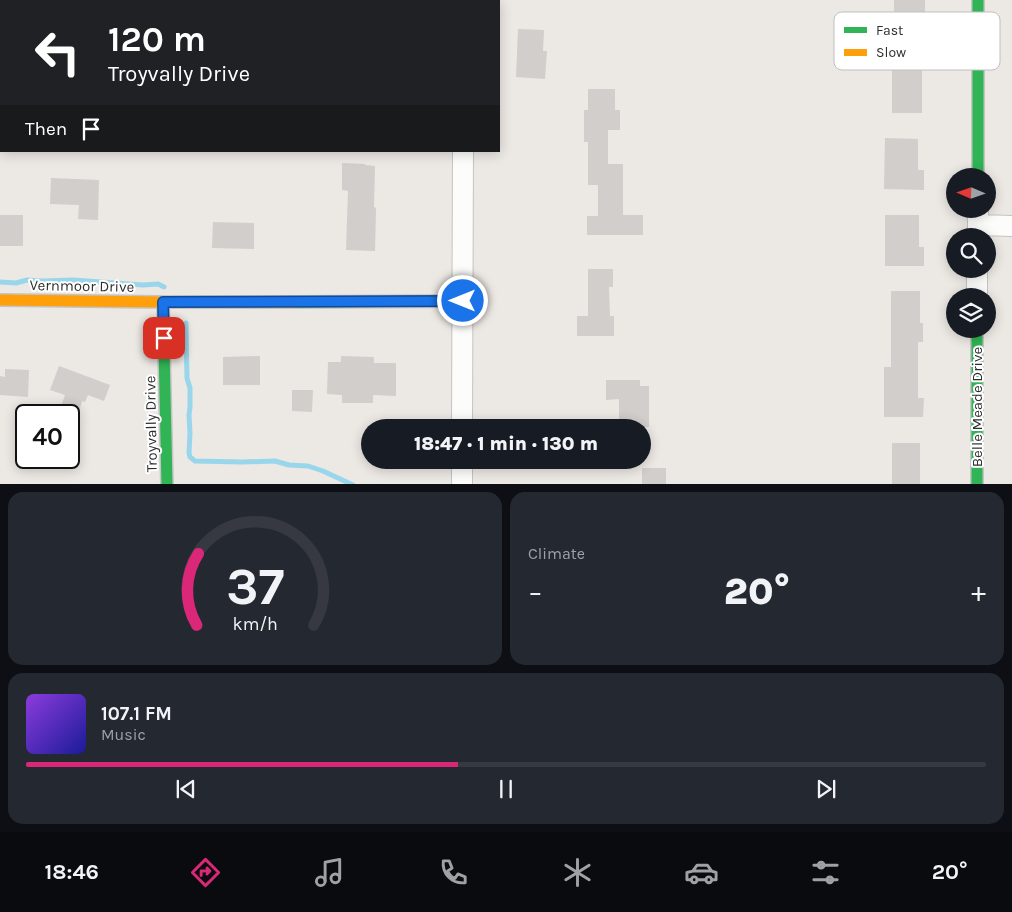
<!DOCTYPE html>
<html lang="en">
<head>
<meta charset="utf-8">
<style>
	:root { --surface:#171b24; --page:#242831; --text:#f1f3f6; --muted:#9ea1a6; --line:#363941; --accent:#db2777 }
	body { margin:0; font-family:Karla,sans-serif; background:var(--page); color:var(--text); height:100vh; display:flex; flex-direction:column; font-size:19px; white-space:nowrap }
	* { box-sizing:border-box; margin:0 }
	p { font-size:16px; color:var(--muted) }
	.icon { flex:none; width:28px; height:28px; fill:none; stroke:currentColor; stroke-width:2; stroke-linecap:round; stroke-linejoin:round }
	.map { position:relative; height:484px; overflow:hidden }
	.drawer { display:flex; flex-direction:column; gap:8px; padding:8px; background:#0d0f14; flex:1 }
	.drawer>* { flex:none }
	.top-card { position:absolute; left:0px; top:0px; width:500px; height:152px; box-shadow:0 2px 12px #0003; background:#202124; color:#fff; overflow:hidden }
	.needle { width:32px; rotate:272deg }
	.buttons { position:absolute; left:946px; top:168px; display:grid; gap:10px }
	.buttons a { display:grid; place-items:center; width:50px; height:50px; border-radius:50%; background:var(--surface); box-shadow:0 2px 12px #0003; font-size:25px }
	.speed { position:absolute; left:15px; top:404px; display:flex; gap:10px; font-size:25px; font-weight:700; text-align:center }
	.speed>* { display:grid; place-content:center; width:65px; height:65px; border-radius:50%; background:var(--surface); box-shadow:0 2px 12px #0003; line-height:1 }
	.speed .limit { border:2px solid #111; border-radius:8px; background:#fff; color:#111 }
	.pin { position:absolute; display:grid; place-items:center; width:42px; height:42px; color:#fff; margin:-21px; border-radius:10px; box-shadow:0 2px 8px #0006 }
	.me { position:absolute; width:55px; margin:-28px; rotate:270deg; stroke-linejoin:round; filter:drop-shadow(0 0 4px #0008) }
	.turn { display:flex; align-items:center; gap:18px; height:105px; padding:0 25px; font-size:22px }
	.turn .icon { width:65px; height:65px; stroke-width:2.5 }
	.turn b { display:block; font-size:35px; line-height:42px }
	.then { display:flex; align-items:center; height:48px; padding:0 25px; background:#0003; gap:10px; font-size:19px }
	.big { font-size:38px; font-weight:800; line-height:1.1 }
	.drawer .widget { flex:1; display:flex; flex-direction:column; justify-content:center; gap:8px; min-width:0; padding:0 18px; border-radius:15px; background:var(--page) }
	.drawer .dial { align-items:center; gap:0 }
	.dial svg { height:130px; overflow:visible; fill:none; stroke:var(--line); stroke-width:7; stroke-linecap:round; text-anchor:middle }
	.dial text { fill:var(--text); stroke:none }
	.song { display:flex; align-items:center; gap:15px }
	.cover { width:60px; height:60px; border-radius:8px; background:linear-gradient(135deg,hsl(270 70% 55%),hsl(240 70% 35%)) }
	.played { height:5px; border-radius:2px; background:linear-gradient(90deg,var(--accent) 45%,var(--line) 45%) }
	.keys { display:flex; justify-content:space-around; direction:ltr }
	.heat { display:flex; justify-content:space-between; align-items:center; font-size:28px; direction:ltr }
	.drawer .tiles { flex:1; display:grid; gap:8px; grid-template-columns:1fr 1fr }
	.widget:last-child { grid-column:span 2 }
	.trip { position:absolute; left:361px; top:419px; width:290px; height:50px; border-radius:25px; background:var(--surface); box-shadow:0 2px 12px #0003; font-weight:800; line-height:50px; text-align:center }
	.menu { display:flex; height:80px; justify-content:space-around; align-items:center; background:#090b0e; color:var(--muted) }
	.menu .icon { width:35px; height:35px }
	.menu .selected { color:var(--accent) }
	.menu b { font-size:22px; color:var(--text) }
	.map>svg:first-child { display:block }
</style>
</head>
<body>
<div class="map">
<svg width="1012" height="485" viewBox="0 0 1012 485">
	<rect width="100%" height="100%" fill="#ece8e4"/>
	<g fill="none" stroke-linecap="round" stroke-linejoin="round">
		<path stroke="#99d6ec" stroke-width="5" d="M 0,282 L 16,283 L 27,280 L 42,281 L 73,280 L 143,285 L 158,284 L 164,287
			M 186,323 L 187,378 L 190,388 L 190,407 L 189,415 L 190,433 L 189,453 L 190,457 L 195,461 L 242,462 L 275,461 L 289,465 L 308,466 L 323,471 L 353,485"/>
	</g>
	<path fill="#d1cecb" d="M 894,0 L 925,0 L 925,16 L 919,16 L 919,37 L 917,37 L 917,64 L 922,64 L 922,113 L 892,113 L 892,48 L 887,48 L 887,14 L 894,14 Z
		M 518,29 L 544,30 L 543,51 L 547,51 L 545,79 L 516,77 Z
		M 588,89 L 615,89 L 615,110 L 620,110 L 620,130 L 608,130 L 608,164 L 623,164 L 623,215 L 643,215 L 643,235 L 587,235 L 587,216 L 598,216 L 598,185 L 588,185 L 588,142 L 584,142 L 584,110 L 588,110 Z
		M 885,138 L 918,139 L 918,170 L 924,170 L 924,190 L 884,189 Z
		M 342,163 L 365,164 L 365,165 L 375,166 L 374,207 L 376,208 L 375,251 L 346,250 L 348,191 L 342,190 Z
		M 51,178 L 99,180 L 98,220 L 78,219 L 79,205 L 50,204 Z
		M 0,215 L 23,215 L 23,246 L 0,246 Z
		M 885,215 L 919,215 L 919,247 L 924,247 L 924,266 L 885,266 Z
		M 213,222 L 254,223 L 254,249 L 212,248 Z
		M 588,269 L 613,269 L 613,287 L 609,287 L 610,316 L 614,316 L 614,336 L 577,336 L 577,316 L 588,316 Z
		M 891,291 L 920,291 L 920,323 L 923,323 L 923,342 L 918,342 L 918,398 L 924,398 L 923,417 L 884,417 L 884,367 L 891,367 Z
		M 260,356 L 260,385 L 223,385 L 223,357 Z
		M 341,356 L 374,357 L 374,363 L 396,363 L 396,396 L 373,395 L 373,403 L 342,403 L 342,395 L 327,394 L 328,362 L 341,362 Z
		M 59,366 L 110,385 L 104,401 L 88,395 L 85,402 L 82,401 L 79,412 L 61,406 L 65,395 L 50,390 Z
		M 5,369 L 29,370 L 28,397 L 0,395 L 0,376 L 5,377 Z
		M 606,380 L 640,380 L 640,386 L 649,386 L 649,427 L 619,428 L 619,399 L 606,400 Z
		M 292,390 L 313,390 L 312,412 L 292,411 Z
		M 892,443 L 920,443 L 920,485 L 892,485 Z
		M 642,468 L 666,468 L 666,485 L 642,485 Z"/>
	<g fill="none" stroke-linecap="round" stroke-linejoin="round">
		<g stroke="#c5c4c5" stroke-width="22">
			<path id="street" d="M 464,1 L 464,0
				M 978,225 L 1012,226
				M 978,236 L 978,209
				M 977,296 L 977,269
				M 462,428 L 463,151
				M 462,485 L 462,460"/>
		</g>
		<g stroke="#c5c4c5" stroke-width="14">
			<path id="fast" d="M 978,0 L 978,176
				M 163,302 L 167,485
				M 296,302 L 463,301
				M 977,329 L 977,485"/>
		</g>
		<g stroke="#c5c4c5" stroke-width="14">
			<path id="slow" d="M 0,300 L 163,302 L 296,302"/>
		</g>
		<use href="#street" stroke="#fcfcfb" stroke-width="20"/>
		<use href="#fast" stroke="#30b455" stroke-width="11"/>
		<use href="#slow" stroke="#ff9f0a" stroke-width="11"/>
	</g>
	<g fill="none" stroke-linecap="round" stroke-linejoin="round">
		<g stroke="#114b97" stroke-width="12">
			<path id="route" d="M 164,338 L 163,302 L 463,301"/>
		</g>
		<use href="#route" stroke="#1a73e8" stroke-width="9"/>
	</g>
	<g text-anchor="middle" stroke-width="4" stroke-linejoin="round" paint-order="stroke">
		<g font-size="15" fill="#2e2e2e" stroke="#fff">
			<text transform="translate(82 286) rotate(1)" y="5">Vernmoor Drive</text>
			<text transform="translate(977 407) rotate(-90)" y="5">Belle Meade Drive</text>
			<text transform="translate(151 424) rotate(-91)" y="5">Troyvally Drive</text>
		</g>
	</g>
	<rect x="834" y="12" width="166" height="58" rx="8" fill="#fff" stroke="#c0c0c0" stroke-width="1"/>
	<rect x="844" y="27" width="23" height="6" fill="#30b455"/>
	<rect x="844" y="49" width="23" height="7" fill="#ff9f0a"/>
	<g font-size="14" fill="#2e2e2e">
		<text x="876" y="35">Fast</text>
		<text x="876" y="57">Slow</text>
	</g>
</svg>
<div class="buttons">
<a><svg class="needle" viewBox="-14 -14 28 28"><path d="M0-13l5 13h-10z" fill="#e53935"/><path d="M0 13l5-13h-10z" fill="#9ea1a6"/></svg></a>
<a><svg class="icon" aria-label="search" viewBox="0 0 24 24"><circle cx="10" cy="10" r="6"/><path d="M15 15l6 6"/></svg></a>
<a><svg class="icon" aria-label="layers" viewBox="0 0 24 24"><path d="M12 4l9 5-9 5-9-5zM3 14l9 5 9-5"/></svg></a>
</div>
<div class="speed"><div class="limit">40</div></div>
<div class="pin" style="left:164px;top:338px;background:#d93025"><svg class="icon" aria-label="arrive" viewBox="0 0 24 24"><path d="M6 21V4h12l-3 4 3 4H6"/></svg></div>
<svg class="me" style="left:463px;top:301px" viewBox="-20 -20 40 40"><circle r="17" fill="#1a73e8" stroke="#fff" stroke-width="3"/><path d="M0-11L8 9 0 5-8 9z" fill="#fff"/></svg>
<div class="trip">18:47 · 1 min · 130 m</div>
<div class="top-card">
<div class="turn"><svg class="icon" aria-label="left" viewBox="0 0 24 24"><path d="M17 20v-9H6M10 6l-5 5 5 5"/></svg><div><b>120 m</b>Troyvally Drive</div></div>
<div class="then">Then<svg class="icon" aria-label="arrive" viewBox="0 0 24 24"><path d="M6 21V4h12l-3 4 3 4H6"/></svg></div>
</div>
</div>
<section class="drawer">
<div class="tiles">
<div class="widget dial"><svg viewBox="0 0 100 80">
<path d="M14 69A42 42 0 1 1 86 69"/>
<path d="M14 69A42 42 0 0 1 15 25" stroke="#db2777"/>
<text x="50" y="56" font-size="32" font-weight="700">37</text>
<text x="50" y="72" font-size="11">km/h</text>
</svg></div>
<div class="widget"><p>Climate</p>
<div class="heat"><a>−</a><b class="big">20°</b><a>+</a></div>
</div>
<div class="widget">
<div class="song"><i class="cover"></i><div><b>107.1 FM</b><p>Music</p></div></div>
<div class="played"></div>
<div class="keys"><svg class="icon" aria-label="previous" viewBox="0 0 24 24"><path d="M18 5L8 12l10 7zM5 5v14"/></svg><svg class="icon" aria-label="pause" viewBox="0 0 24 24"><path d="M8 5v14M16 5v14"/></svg><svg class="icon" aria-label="next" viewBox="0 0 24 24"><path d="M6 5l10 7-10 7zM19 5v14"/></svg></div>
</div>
</div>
</section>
<nav class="menu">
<b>18:46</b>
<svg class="icon selected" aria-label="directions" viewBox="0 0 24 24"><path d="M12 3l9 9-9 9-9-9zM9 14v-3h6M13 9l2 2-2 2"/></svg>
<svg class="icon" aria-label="music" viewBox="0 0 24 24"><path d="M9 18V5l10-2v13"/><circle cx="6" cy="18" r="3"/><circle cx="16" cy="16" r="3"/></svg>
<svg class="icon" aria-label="phone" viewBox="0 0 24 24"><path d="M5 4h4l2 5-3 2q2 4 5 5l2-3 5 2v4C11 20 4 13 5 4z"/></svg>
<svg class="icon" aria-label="climate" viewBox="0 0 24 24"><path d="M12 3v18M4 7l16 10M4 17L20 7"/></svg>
<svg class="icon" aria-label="car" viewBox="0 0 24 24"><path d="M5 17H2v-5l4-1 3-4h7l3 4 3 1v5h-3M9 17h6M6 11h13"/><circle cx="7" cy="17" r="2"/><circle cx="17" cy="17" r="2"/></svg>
<svg class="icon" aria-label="filters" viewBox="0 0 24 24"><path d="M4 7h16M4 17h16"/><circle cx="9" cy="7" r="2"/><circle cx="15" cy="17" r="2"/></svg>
<b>20°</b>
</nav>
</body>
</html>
